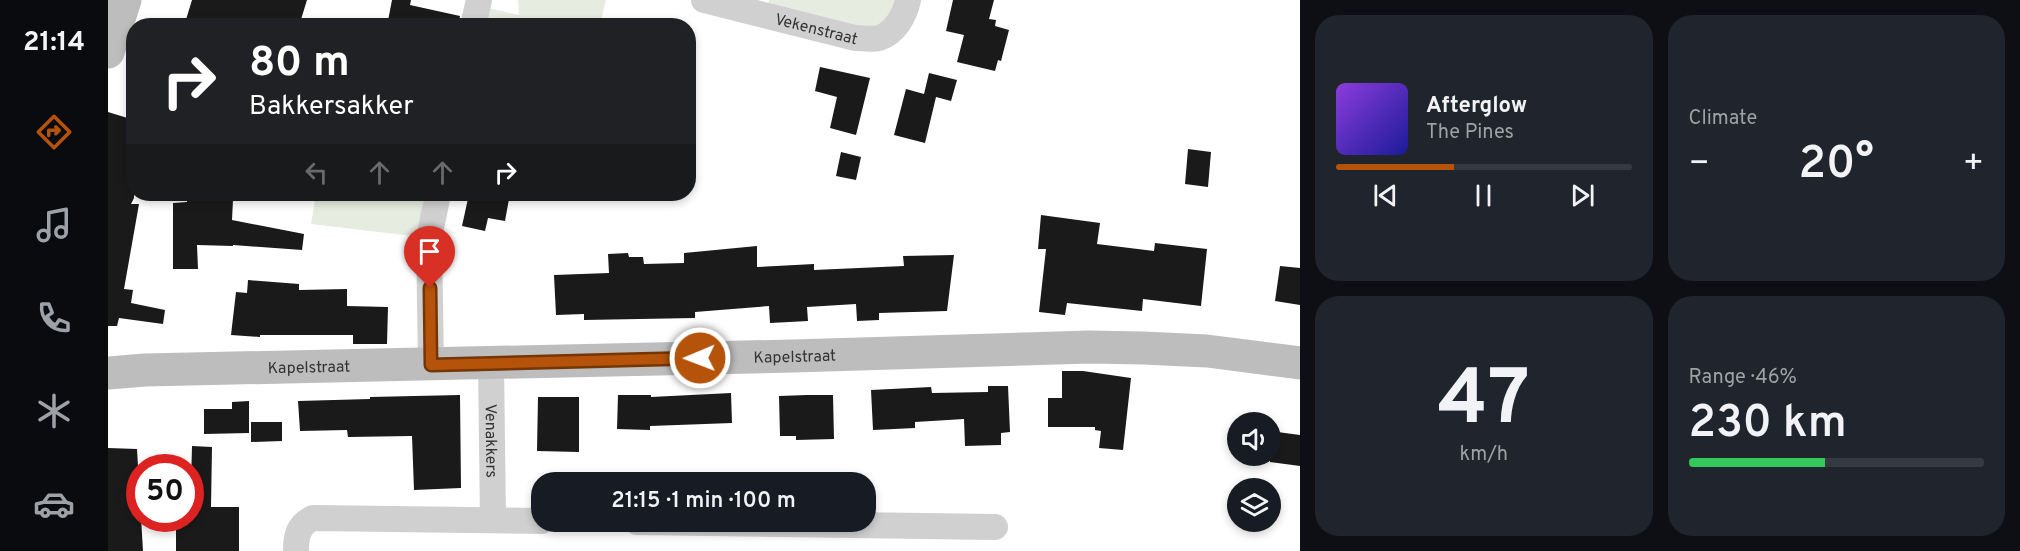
<!DOCTYPE html>
<html lang="en">
<head>
<meta charset="utf-8">
<style>
	:root { --surface:#171b24; --page:#20242c; --text:#f1f3f6; --muted:#9ea1a6; --line:#363941; --accent:#b45309 }
	body { margin:0; font-family:Overpass,sans-serif; background:var(--page); color:var(--text); height:100vh; display:flex; flex-direction:column; font-size:22px; white-space:nowrap }
	* { box-sizing:border-box; margin:0 }
	p { font-size:20px; color:var(--muted) }
	.icon { flex:none; width:33px; height:33px; fill:none; stroke:currentColor; stroke-width:2; stroke-linecap:round; stroke-linejoin:round }
	.map { position:relative; flex:1; overflow:hidden }
	.panel { display:flex; flex-direction:column; gap:15px; padding:15px; background:#0d0f14; width:720px }
	.panel>* { flex:none }
	.guide { position:absolute; left:18px; top:18px; width:570px; height:183px; border-radius:24px; box-shadow:0 3px 9px #0003; background:#202124; color:#fff; overflow:hidden }
	.tools { position:absolute; left:1119px; top:412px; display:grid; gap:12px }
	.tools a { display:grid; place-items:center; width:54px; height:54px; border-radius:50%; background:var(--surface); box-shadow:0 3px 9px #0003; font-size:30px }
	.speed { position:absolute; left:18px; top:454px; display:flex; gap:12px; font-size:30px; font-weight:700; text-align:center }
	.speed>* { display:grid; place-content:center; width:78px; height:78px; border-radius:50%; background:var(--surface); box-shadow:0 3px 9px #0003; line-height:1 }
	.speed .limit { border:9px solid #d22; background:#fff; color:#111 }
	.pin { position:absolute; display:grid; place-items:center; width:51px; height:51px; color:#fff; margin:-62px -26px; border-radius:50% 50% 50% 0; rotate:-45deg; box-shadow:0 0 6px #0007 }
	.pin .icon { rotate:45deg }
	.me { position:absolute; width:66px; margin:-33px; rotate:269deg; stroke-linejoin:round; filter:drop-shadow(0 0 4px #0008) }
	.turn { display:flex; align-items:center; gap:21px; height:126px; padding:0 24px; font-size:27px }
	.turn .icon { width:78px; height:78px; stroke-width:2.5 }
	.turn b { display:block; font-size:42px; line-height:51px }
	.lanes { display:flex; align-items:center; height:57px; padding:0 24px; background:#0003; justify-content:center; gap:30px; direction:ltr }
	.lanes .off { opacity:.35 }
	.big { font-size:45px; font-weight:600; line-height:1.1 }
	.panel .card { flex:1; display:flex; flex-direction:column; justify-content:center; gap:9px; min-width:0; padding:0 21px; border-radius:24px; background:var(--page) }
	.panel .dial { align-items:center; gap:0 }
	.dial b { font-size:78px; line-height:1 }
	.song { display:flex; align-items:center; gap:18px }
	.cover { width:72px; height:72px; border-radius:9px; background:linear-gradient(135deg,hsl(270 70% 55%),hsl(240 70% 35%)) }
	.played { height:6px; border-radius:3px; background:linear-gradient(90deg,var(--accent) 40%,var(--line) 40%) }
	.keys { display:flex; justify-content:space-around; direction:ltr }
	.heat { display:flex; justify-content:space-between; align-items:center; font-size:33px; direction:ltr }
	.charge { height:9px; border-radius:4px; background:linear-gradient(90deg,#34c759 46%,var(--line) 0) }
	.panel .tiles { flex:1; display:grid; gap:15px; grid-template-columns:repeat(2,1fr) }
	.trip { position:absolute; left:423px; top:472px; width:345px; height:60px; border-radius:24px; background:var(--surface); box-shadow:0 3px 9px #0003; font-weight:600; line-height:60px; text-align:center }
	main { display:flex; flex:1; min-height:0 }
	.menu { display:flex; flex-direction:column; width:108px; justify-content:space-around; align-items:center; background:#090b0e; color:var(--muted) }
	.menu .icon { width:42px; height:42px }
	.menu .on { color:var(--accent) }
	.menu b { font-size:27px; color:var(--text) }
	.map>svg:first-child { display:block }
</style>
</head>
<body>
<main>
<nav class="menu">
<b>21:14</b>
<svg class="icon on" aria-label="directions" viewBox="0 0 24 24"><path d="M12 3l9 9-9 9-9-9zM9 14v-3h6M13 9l2 2-2 2"/></svg>
<svg class="icon" aria-label="music" viewBox="0 0 24 24"><path d="M9 18V5l10-2v13"/><circle cx="6" cy="18" r="3"/><circle cx="16" cy="16" r="3"/></svg>
<svg class="icon" aria-label="phone" viewBox="0 0 24 24"><path d="M5 4h4l2 5-3 2q2 4 5 5l2-3 5 2v4C11 20 4 13 5 4z"/></svg>
<svg class="icon" aria-label="climate" viewBox="0 0 24 24"><path d="M12 3v18M4 7l16 10M4 17L20 7"/></svg>
<svg class="icon" aria-label="car" viewBox="0 0 24 24"><path d="M5 17H2v-5l4-1 3-4h7l3 4 3 1v5h-3M9 17h6M6 11h13"/><circle cx="7" cy="17" r="2"/><circle cx="17" cy="17" r="2"/></svg>
</nav>
<div class="map">
<svg width="1192" height="551" viewBox="0 0 1192 551">
	<rect width="100%" height="100%" fill="#fff"/>
	<path fill="#e6ecdf" d="M 410,0 L 498,0 L 492,25 L 372,26 L 376,7 L 411,15 Z
		M 661,0 L 787,0 C 782,16 776,24 759,29 L 660,5 Z
		M 208,194 L 322,194 L 313,237 L 203,224 Z"/>
	<path fill="#1a1a1a" d="M 84,0 L 199,0 L 191,26 L 76,26 Z
		M 284,0 L 303,0 L 302,5 L 352,16 L 350,26 L 279,26 Z
		M 845,0 L 886,0 L 881,19 L 888,20 L 887,26 L 901,30 L 893,61 L 890,60 L 887,71 L 849,62 L 856,35 L 838,31 Z
		M 712,67 L 762,78 L 748,135 L 722,128 L 729,97 L 707,91 Z
		M 821,73 L 849,80 L 843,101 L 828,97 L 817,143 L 786,135 L 798,89 L 816,94 Z
		M 0,112 L 26,120 L 26,198 L 23,204 L 31,204 L 16,289 L 25,290 L 23,303 L 57,310 L 55,324 L 11,318 L 9,326 L 0,326 Z
		M 1080,149 L 1103,152 L 1100,187 L 1077,184 Z
		M 733,152 L 753,157 L 748,180 L 728,176 Z
		M 361,194 L 375,194 L 401,199 L 397,221 L 380,218 L 377,231 L 354,226 Z
		M 79,199 L 125,200 L 124,220 L 196,234 L 194,250 L 125,245 L 125,246 L 89,245 L 90,269 L 65,269 L 65,203 L 79,202 Z
		M 933,215 L 992,223 L 989,244 L 1046,251 L 1047,243 L 1099,249 L 1093,306 L 1035,299 L 1034,311 L 959,303 L 957,315 L 931,312 L 938,249 L 930,249 Z
		M 649,246 L 649,267 L 706,264 L 706,270 L 796,266 L 795,256 L 846,255 L 839,311 L 771,313 L 771,320 L 749,321 L 748,304 L 699,307 L 700,321 L 662,323 L 661,306 L 587,312 L 587,318 L 476,320 L 476,314 L 448,315 L 446,275 L 501,273 L 500,254 L 520,253 L 521,257 L 535,257 L 536,264 L 576,263 L 576,253 Z
		M 1172,266 L 1192,268 L 1192,305 L 1167,301 Z
		M 140,280 L 191,284 L 191,290 L 239,289 L 239,306 L 280,307 L 279,344 L 245,344 L 245,335 L 152,335 L 152,337 L 123,335 L 128,292 L 139,293 Z
		M 954,371 L 975,371 L 1023,378 L 1015,450 L 991,448 L 993,431 L 987,430 L 987,427 L 940,427 L 940,398 L 954,398 Z
		M 880,386 L 900,386 L 902,432 L 893,433 L 893,445 L 857,446 L 856,419 L 807,422 L 807,428 L 765,430 L 763,390 L 823,387 L 824,393 L 880,392 Z
		M 623,393 L 624,423 L 542,426 L 542,430 L 509,429 L 510,395 L 543,395 L 543,397 Z
		M 352,395 L 353,488 L 306,490 L 304,436 L 240,437 L 239,430 L 192,431 L 190,401 L 262,399 L 262,397 Z
		M 699,395 L 725,395 L 726,439 L 688,440 L 688,436 L 672,436 L 671,396 Z
		M 430,397 L 471,397 L 471,452 L 429,451 Z
		M 141,401 L 141,433 L 96,434 L 96,409 L 124,409 L 124,402 Z
		M 143,422 L 174,422 L 174,441 L 143,442 Z
		M 1162,431 L 1192,435 L 1192,466 L 1162,462 Z
		M 84,446 L 104,447 L 103,507 L 131,507 L 131,551 L 68,551 L 68,519 L 82,519 Z
		M 0,448 L 29,449 L 35,551 L 0,551 Z"/>
	<g fill="none" stroke-linecap="round" stroke-linejoin="round">
		<g stroke="#d0d0d0" stroke-width="26">
			<path id="s1" d="M 596,0 L 747,38 C 754,38 764,40 771,38 C 787,33 797,15 800,0"/>
			<path d="M 365,26 L 371,0"/>
			<path id="s2" d="M 383,363 L 385,520"/>
			<path d="M 323,365 L 321,238 L 330,194"/>
			<path d="M 529,522 L 887,527"/>
			<path d="M 188,551 C 188,536 190,525 205,518 L 434,521"/>
		</g>
		<g stroke="#bdbdbd" stroke-width="33">
			<path d="M 0,52 L 17,0"/>
			<path id="s3" d="M 0,373 L 37,370 L 685,356 L 981,347 L 1035,348 L 1099,351 L 1192,363"/>
		</g>
	</g>
	<g fill="none" stroke-linecap="round" stroke-linejoin="round">
		<g stroke="#753606" stroke-width="15">
			<path id="route" d="M 322,288 L 323,365 L 592,358"/>
		</g>
		<use href="#route" stroke="#b45309" stroke-width="10"/>
	</g>
	<g text-anchor="middle" stroke-width="6" stroke-linejoin="round" paint-order="stroke">
		<g font-size="16" fill="#333" stroke="#fff">
			<text dy="6" stroke="none"><textPath href="#s1" startOffset="116">Vekenstraat</textPath></text>
			<text dy="6" stroke="none"><textPath href="#s3" startOffset="687">Kapelstraat</textPath></text>
			<text dy="6" stroke="none"><textPath href="#s3" startOffset="201">Kapelstraat</textPath></text>
			<text dy="6" stroke="none"><textPath href="#s2" startOffset="78">Venakkers</textPath></text>
		</g>
	</g>
</svg>
<div class="tools">
<a><svg class="icon" aria-label="sound" viewBox="0 0 24 24"><path d="M4 9h4l5-4v14l-5-4H4zM17 9q2 3 0 6"/></svg></a>
<a><svg class="icon" aria-label="layers" viewBox="0 0 24 24"><path d="M12 4l9 5-9 5-9-5zM3 14l9 5 9-5"/></svg></a>
</div>
<div class="speed"><div class="limit">50</div></div>
<div class="pin" style="left:322px;top:288px;background:#d93025"><svg class="icon" aria-label="arrive" viewBox="0 0 24 24"><path d="M6 21V4h12l-3 4 3 4H6"/></svg></div>
<svg class="me" style="left:592px;top:358px" viewBox="-20 -20 40 40"><circle r="17" fill="#b45309" stroke="#fff" stroke-width="3"/><path d="M0-11L8 9 0 5-8 9z" fill="#fff"/></svg>
<div class="trip">21:15 · 1 min · 100 m</div>
<div class="guide">
<div class="turn"><svg class="icon" aria-label="right" viewBox="0 0 24 24"><path d="M7 20v-9h11M14 6l5 5-5 5"/></svg><div><b>80 m</b>Bakkersakker</div></div>
<div class="lanes"><svg class="icon off" aria-label="left" viewBox="0 0 24 24"><path d="M17 20v-9H6M10 6l-5 5 5 5"/></svg><svg class="icon off" aria-label="ahead" viewBox="0 0 24 24"><path d="M12 20V5M6 11l6-6 6 6"/></svg><svg class="icon off" aria-label="ahead" viewBox="0 0 24 24"><path d="M12 20V5M6 11l6-6 6 6"/></svg><svg class="icon" aria-label="right" viewBox="0 0 24 24"><path d="M7 20v-9h11M14 6l5 5-5 5"/></svg></div>
</div>
</div>
<section class="panel">
<div class="tiles">
<div class="card">
<div class="song"><i class="cover"></i><div><b>Afterglow</b><p>The Pines</p></div></div>
<div class="played"></div>
<div class="keys"><svg class="icon" aria-label="previous" viewBox="0 0 24 24"><path d="M18 5L8 12l10 7zM5 5v14"/></svg><svg class="icon" aria-label="pause" viewBox="0 0 24 24"><path d="M8 5v14M16 5v14"/></svg><svg class="icon" aria-label="next" viewBox="0 0 24 24"><path d="M6 5l10 7-10 7zM19 5v14"/></svg></div>
</div>
<div class="card"><p>Climate</p>
<div class="heat"><a>−</a><b class="big">20°</b><a>+</a></div>
</div>
<div class="card dial"><b>47</b><p>km/h</p></div>
<div class="card"><p>Range · 46%</p><b class="big">230 km</b><div class="charge"></div></div>
</div>
</section>
</main>
</body>
</html>
